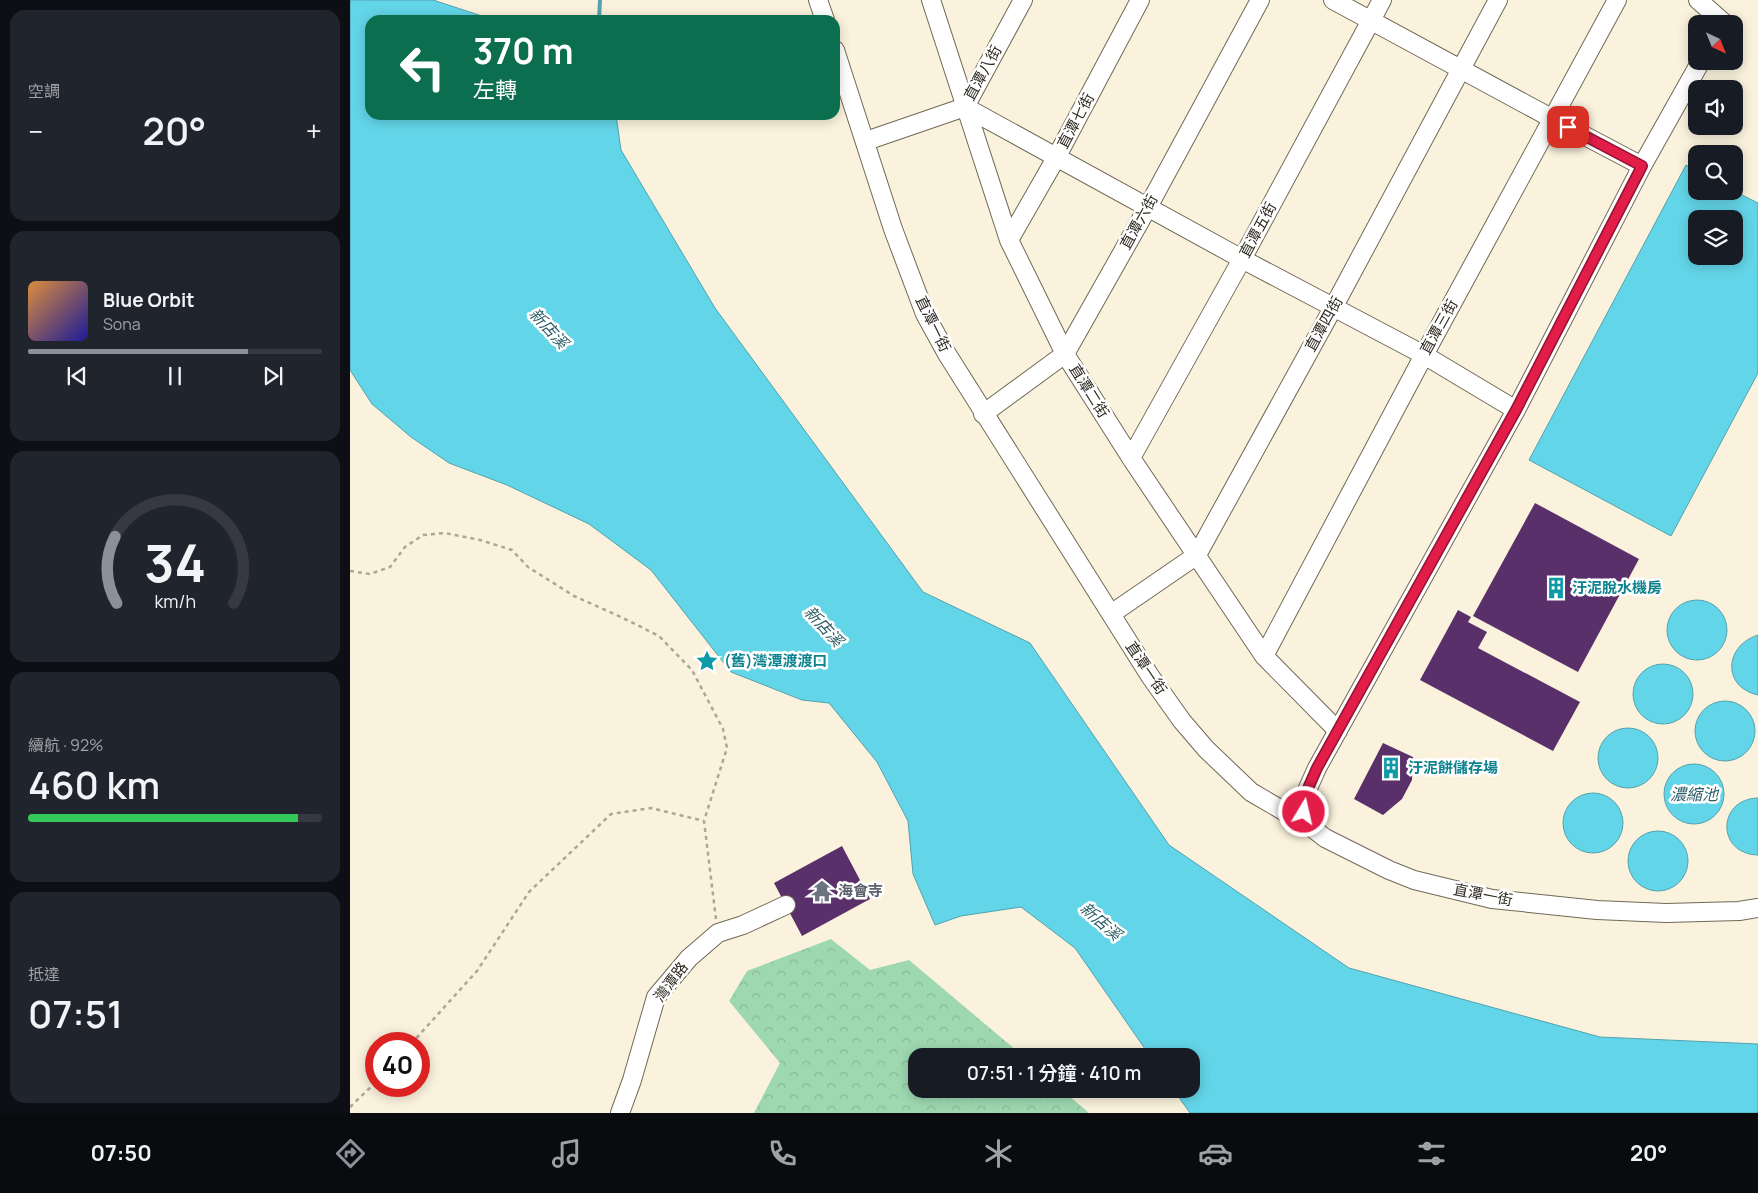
<!DOCTYPE html>
<html lang="zh-TW">
<head>
<meta charset="utf-8">
<style>
	:root { --surface:#171b24; --page:#20242c; --text:#f1f3f6; --muted:#9ea1a6; --line:#363941; --accent:#8c9099 }
	body { margin:0; font-family:Manrope,"Noto Sans TC",sans-serif; background:var(--page); color:var(--text); height:100vh; display:flex; flex-direction:column; font-size:19px; white-space:nowrap }
	* { box-sizing:border-box; margin:0 }
	p { font-size:16px; color:var(--muted) }
	.icon { flex:none; width:28px; height:28px; fill:none; stroke:currentColor; stroke-width:2; stroke-linecap:round; stroke-linejoin:round }
	.map { position:relative; flex:1; overflow:hidden }
	.drawer { display:flex; flex-direction:column; gap:10px; padding:10px; background:#0d0f14; width:350px }
	.drawer>* { flex:none }
	.guide { position:absolute; left:15px; top:15px; width:475px; height:105px; border-radius:15px; box-shadow:0 2px 12px #0003; background:#0b6e4f; color:#fff; overflow:hidden }
	.needle { width:32px; rotate:137deg }
	.controls { position:absolute; left:1338px; top:15px; display:grid; gap:10px }
	.controls a { display:grid; place-items:center; width:55px; height:55px; border-radius:10px; background:var(--surface); box-shadow:0 2px 12px #0003; font-size:25px }
	.speed { position:absolute; left:15px; top:1032px; display:flex; gap:10px; font-size:25px; font-weight:700; text-align:center }
	.speed>* { display:grid; place-content:center; width:65px; height:65px; border-radius:50%; background:var(--surface); box-shadow:0 2px 12px #0003; line-height:1 }
	.speed .limit { border:8px solid #d22; background:#fff; color:#111 }
	.pin { position:absolute; display:grid; place-items:center; width:42px; height:42px; color:#fff; margin:-21px; border-radius:10px; box-shadow:0 2px 8px #0006 }
	.me { position:absolute; width:55px; margin:-28px; rotate:9deg; stroke-linejoin:round; filter:drop-shadow(0 0 4px #0008) }
	.turn { display:flex; align-items:center; gap:18px; height:105px; padding:0 25px; font-size:22px }
	.turn .icon { width:65px; height:65px; stroke-width:2.5 }
	.turn b { display:block; font-size:35px; line-height:42px }
	.big { font-size:38px; font-weight:600; line-height:1.1 }
	.drawer .card { flex:1; display:flex; flex-direction:column; justify-content:center; gap:8px; min-width:0; padding:0 18px; border-radius:15px; background:var(--page) }
	.drawer .dial { align-items:center; gap:0 }
	.dial svg { height:130px; overflow:visible; fill:none; stroke:var(--line); stroke-width:7; stroke-linecap:round; text-anchor:middle }
	.dial text { fill:var(--text); stroke:none }
	.song { display:flex; align-items:center; gap:15px }
	.cover { width:60px; height:60px; border-radius:8px; background:linear-gradient(135deg,hsl(30 70% 55%),hsl(240 70% 35%)) }
	.played { height:5px; border-radius:2px; background:linear-gradient(90deg,var(--accent) 75%,var(--line) 75%) }
	.keys { display:flex; justify-content:space-around; direction:ltr }
	.heat { display:flex; justify-content:space-between; align-items:center; font-size:28px; direction:ltr }
	.charge { height:8px; border-radius:4px; background:linear-gradient(90deg,#34c759 92%,var(--line) 0) }
	.trip { position:absolute; left:558px; top:1048px; width:292px; height:50px; border-radius:15px; background:var(--surface); box-shadow:0 2px 12px #0003; font-weight:600; line-height:50px; text-align:center }
	.tabs { display:flex; height:80px; justify-content:space-around; align-items:center; background:#090b0e; color:var(--muted) }
	.tabs .icon { width:35px; height:35px }
	.tabs .on { color:var(--accent) }
	.tabs b { font-size:22px; color:var(--text) }
	main { display:flex; flex:1; min-height:0 }
	.map>svg:first-child { display:block }
</style>
</head>
<body>
<main>
<section class="drawer">
<div class="card"><p>空調</p>
<div class="heat"><a>−</a><b class="big">20°</b><a>+</a></div>
</div>
<div class="card">
<div class="song"><i class="cover"></i><div><b>Blue Orbit</b><p>Sona</p></div></div>
<div class="played"></div>
<div class="keys"><svg class="icon" aria-label="previous" viewBox="0 0 24 24"><path d="M18 5L8 12l10 7zM5 5v14"/></svg><svg class="icon" aria-label="pause" viewBox="0 0 24 24"><path d="M8 5v14M16 5v14"/></svg><svg class="icon" aria-label="next" viewBox="0 0 24 24"><path d="M6 5l10 7-10 7zM19 5v14"/></svg></div>
</div>
<div class="card dial"><svg viewBox="0 0 100 80">
<path d="M14 69A42 42 0 1 1 86 69"/>
<path d="M14 69A42 42 0 0 1 13 28" stroke="#8c9099"/>
<text x="50" y="56" font-size="32" font-weight="700">34</text>
<text x="50" y="72" font-size="11">km/h</text>
</svg></div>
<div class="card"><p>續航 · 92%</p><b class="big">460 km</b><div class="charge"></div></div>
<div class="card"><p>抵達</p><b class="big">07:51</b></div>
</section>
<div class="map">
<svg width="1408" height="1113" viewBox="0 0 1408 1113">
	<defs>
		<pattern id="forest-crowns" width="20" height="18" patternUnits="userSpaceOnUse" patternTransform="scale(1.25)"><rect width="20" height="18" fill="#9ed8b0"/><path d="M2 6a3 3 0 1 1 6 0M12 15a3 3 0 1 1 6 0" fill="none" stroke="#88ba97"/></pattern>
	</defs>
	<rect width="100%" height="100%" fill="#faf2dc"/>
	<path fill="url(#forest-crowns)" d="M 481,939 L 520,970 L 559,960 L 673,1056 L 566,1056 L 566,1089 L 711,1089 L 739,1113 L 404,1113 L 430,1063 L 379,1001 L 397,971 Z"/>
	<path fill="#63d5e8" stroke="#53a2ad" fill-rule="evenodd" d="M 0,0 L 83,0 L 144,20 L 20,20 L 20,115 L 266,115 L 271,150 L 365,308 L 573,592 L 680,643 L 819,845 L 999,968 L 1250,1037 L 1408,1044 L 1408,1113 L 840,1113 L 823,1089 L 841,1089 L 841,1056 L 800,1056 L 725,948 L 671,907 L 611,916 L 585,925 L 563,874 L 558,821 L 527,762 L 479,703 L 452,700 L 381,672 L 301,570 L 239,524 L 157,485 L 99,463 L 61,437 L 22,404 L 0,370 Z
		M 1336,165 L 1346,171 L 1346,191 L 1384,191 L 1408,203 L 1408,373 L 1321,536 L 1179,460 ZM 1346,219 L 1384,219 L 1384,256 L 1346,256 Z
		M1317 630a30 30 0 1 1 60 0a30 30 0 1 1-60 0Z
		M 1408,635 L 1408,695 C 1372,687 1374,646 1408,635 Z
		M1283 694a30 30 0 1 1 60 0a30 30 0 1 1-60 0Z
		M1345 731a30 30 0 1 1 60 0a30 30 0 1 1-60 0Z
		M1248 758a30 30 0 1 1 60 0a30 30 0 1 1-60 0Z
		M1314 794a30 30 0 1 1 60 0a30 30 0 1 1-60 0Z
		M1213 823a30 30 0 1 1 60 0a30 30 0 1 1-60 0Z
		M 1408,798 L 1408,855 C 1366,854 1367,799 1408,798 Z
		M1278 861a30 30 0 1 1 60 0a30 30 0 1 1-60 0Z"/>
	<g fill="none" stroke-linecap="round" stroke-linejoin="round">
		<path stroke="#53a2ad" stroke-width="4" d="M 249,20 L 250,0"/>
	</g>
	<path fill="#5a306a" d="M 1185,503 L 1289,559 L 1228,672 L 1123,616 Z
		M 1108,610 L 1121,617 L 1118,622 L 1137,632 L 1128,648 L 1230,702 L 1203,751 L 1070,680 Z
		M 1033,743 L 1063,757 L 1062,780 L 1052,799 L 1033,815 L 1004,799 Z
		M 492,846 L 520,899 L 452,936 L 424,883 Z"/>
	<g fill="none" stroke-linecap="round" stroke-linejoin="round">
		<g stroke="#706956" stroke-width="20">
			<path id="minor" d="M 468,0 L 475,20
				M 581,0 L 659,240 L 715,354 L 781,458 L 914,656 L 988,731
				M 983,0 L 1203,119 L 1292,166
				M 1348,0 L 1373,22 L 1372,24
				M 485,50 L 543,229 L 575,314 L 597,354 L 800,676 L 832,721 L 856,749 L 901,792 L 961,827 L 975,838 L 1039,870 L 1064,880 L 1142,899 L 1247,910 L 1316,913 L 1389,911 L 1408,908
				M 615,107 L 892,259 L 1074,355 L 1166,410
				M 516,141 L 615,107 L 673,0
				M 659,240 L 706,158 L 790,0
				M 633,414 L 715,354 L 798,207 L 910,0
				M 781,458 L 892,259 L 1032,0
				M 761,614 L 847,555 L 983,308 L 1148,0
				M 914,656 L 1074,355 L 1267,0
				M 961,827 L 954,812 L 955,795 L 967,768 L 1166,410 L 1292,166 L 1351,61
				M 270,1113 L 282,1080 L 306,997 L 339,958 L 368,933 L 393,925 L 436,905"/>
		</g>
		<path stroke="#aca695" stroke-width="2.5" stroke-dasharray="4 4" stroke-linecap="butt" d="M 0,571 L 20,574 L 40,567 L 55,547 L 73,535 L 95,533 L 130,540 L 162,550 L 178,567 L 224,596 L 271,617 L 309,636 L 342,670 L 373,729 L 377,748 L 354,821 L 366,919
			M 61,1044 L 127,971 L 179,892 L 261,814 L 301,808 L 354,821
			M 0,1107 L 26,1082"/>
		<use href="#minor" stroke="#fff" stroke-width="18"/>
	</g>
	<g fill="none" stroke-linecap="round" stroke-linejoin="round">
		<g stroke="#92132f" stroke-width="12">
			<path id="route" d="M 954,812 L 955,795 L 967,768 L 1166,410 L 1292,166 L 1218,127"/>
		</g>
		<use href="#route" stroke="#e11d48" stroke-width="9"/>
	</g>
	<defs>
		<g id="building-bare" transform="scale(1.725)"><path d="M-4-6H4V6H1V3H-1V6H-4ZM-2.5-4.3h1.7v1.8h-1.7ZM.8-4.3h1.7v1.8H.8ZM-2.5-1h1.7V.8h-1.7ZM.8-1h1.7V.8H.8Z" fill="#0f9aa8" stroke="#fff" stroke-width="2.5" paint-order="stroke"/></g>
		<g id="sight-bare" transform="scale(1.725)"><path d="M0-6L1.8-2.2L6-1.7L2.9 1.2L3.7 5.4L0 3.3L-3.7 5.4L-2.9 1.2L-6-1.7L-1.8-2.2Z" fill="#0f9aa8" stroke="#fff" stroke-width="2.5" paint-order="stroke"/></g>
		<g id="temple-bare" transform="scale(1.725)"><path d="M0-6L5-2H3V0L6.5 2.5H4V6H1.5V3h-3V6H-4V2.5H-6.5L-3 0V-2H-5Z" fill="#6b7280" stroke="#fff" stroke-width="2.5" paint-order="stroke"/></g>
	</defs>
	<g fill-rule="evenodd">
		<use href="#building-bare" x="1206" y="588"/>
		<use href="#sight-bare" x="357" y="661"/>
		<use href="#building-bare" x="1041" y="768"/>
		<use href="#temple-bare" x="472" y="891"/>
	</g>
	<g text-anchor="middle" stroke-width="5" stroke-linejoin="round" paint-order="stroke">
		<g font-size="15" fill="#2e2a22" stroke="#fff">
			<text transform="translate(633 73) rotate(-61)" y="5">直潭八街</text>
			<text transform="translate(726 121) rotate(-62)" y="5">直潭七街</text>
			<text transform="translate(789 222) rotate(-61)" y="5">直潭六街</text>
			<text transform="translate(908 230) rotate(-62)" y="5">直潭五街</text>
			<text transform="translate(583 324) rotate(64)" y="5">直潭一街</text>
			<text transform="translate(974 324) rotate(-61)" y="5">直潭四街</text>
			<text transform="translate(1089 327) rotate(-61)" y="5">直潭三街</text>
			<text transform="translate(739 391) rotate(58)" y="5">直潭二街</text>
			<text transform="translate(796 668) rotate(56)" y="5">直潭一街</text>
			<text transform="translate(1133 895) rotate(11)" y="5">直潭一街</text>
			<text transform="translate(321 982) rotate(-53)" y="5">灣潭路</text>
		</g>
		<g font-size="15" font-weight="bold" fill="#0d838f" stroke="#fff" text-anchor="start">
			<text x="1222" y="593">汙泥脫水機房</text>
			<text x="374" y="666">(舊)灣潭渡渡口</text>
			<text x="1058" y="773">汙泥餅儲存場</text>
		</g>
		<g font-size="15" font-weight="bold" fill="#5b616d" stroke="#fff" text-anchor="start">
			<text x="488" y="896">海會寺</text>
		</g>
		<g font-size="16" font-style="italic" fill="#2d5d66" stroke="#fff">
			<text transform="translate(199 328) rotate(47)" y="6">新店溪</text>
			<text transform="translate(474 626) rotate(47)" y="6">新店溪</text>
			<text x="1344" y="800">濃縮池</text>
			<text transform="translate(751 921) rotate(41)" y="6">新店溪</text>
		</g>
	</g>
</svg>
<div class="controls">
<a><svg class="needle" viewBox="-14 -14 28 28"><path d="M0-13l5 13h-10z" fill="#e53935"/><path d="M0 13l5-13h-10z" fill="#9ea1a6"/></svg></a>
<a><svg class="icon" aria-label="sound" viewBox="0 0 24 24"><path d="M4 9h4l5-4v14l-5-4H4zM17 9q2 3 0 6"/></svg></a>
<a><svg class="icon" aria-label="search" viewBox="0 0 24 24"><circle cx="10" cy="10" r="6"/><path d="M15 15l6 6"/></svg></a>
<a><svg class="icon" aria-label="layers" viewBox="0 0 24 24"><path d="M12 4l9 5-9 5-9-5zM3 14l9 5 9-5"/></svg></a>
</div>
<div class="speed"><div class="limit">40</div></div>
<div class="pin" style="left:1218px;top:127px;background:#d93025"><svg class="icon" aria-label="arrive" viewBox="0 0 24 24"><path d="M6 21V4h12l-3 4 3 4H6"/></svg></div>
<svg class="me" style="left:954px;top:812px" viewBox="-20 -20 40 40"><circle r="17" fill="#e11d48" stroke="#fff" stroke-width="3"/><path d="M0-11L8 9 0 5-8 9z" fill="#fff"/></svg>
<div class="trip">07:51 · 1 分鐘 · 410 m</div>
<div class="guide">
<div class="turn"><svg class="icon" aria-label="left" viewBox="0 0 24 24"><path d="M17 20v-9H6M10 6l-5 5 5 5"/></svg><div><b>370 m</b>左轉</div></div>
</div>
</div>
</main>
<nav class="tabs">
<b>07:50</b>
<svg class="icon on" aria-label="directions" viewBox="0 0 24 24"><path d="M12 3l9 9-9 9-9-9zM9 14v-3h6M13 9l2 2-2 2"/></svg>
<svg class="icon" aria-label="music" viewBox="0 0 24 24"><path d="M9 18V5l10-2v13"/><circle cx="6" cy="18" r="3"/><circle cx="16" cy="16" r="3"/></svg>
<svg class="icon" aria-label="phone" viewBox="0 0 24 24"><path d="M5 4h4l2 5-3 2q2 4 5 5l2-3 5 2v4C11 20 4 13 5 4z"/></svg>
<svg class="icon" aria-label="climate" viewBox="0 0 24 24"><path d="M12 3v18M4 7l16 10M4 17L20 7"/></svg>
<svg class="icon" aria-label="car" viewBox="0 0 24 24"><path d="M5 17H2v-5l4-1 3-4h7l3 4 3 1v5h-3M9 17h6M6 11h13"/><circle cx="7" cy="17" r="2"/><circle cx="17" cy="17" r="2"/></svg>
<svg class="icon" aria-label="filters" viewBox="0 0 24 24"><path d="M4 7h16M4 17h16"/><circle cx="9" cy="7" r="2"/><circle cx="15" cy="17" r="2"/></svg>
<b>20°</b>
</nav>
</body>
</html>
